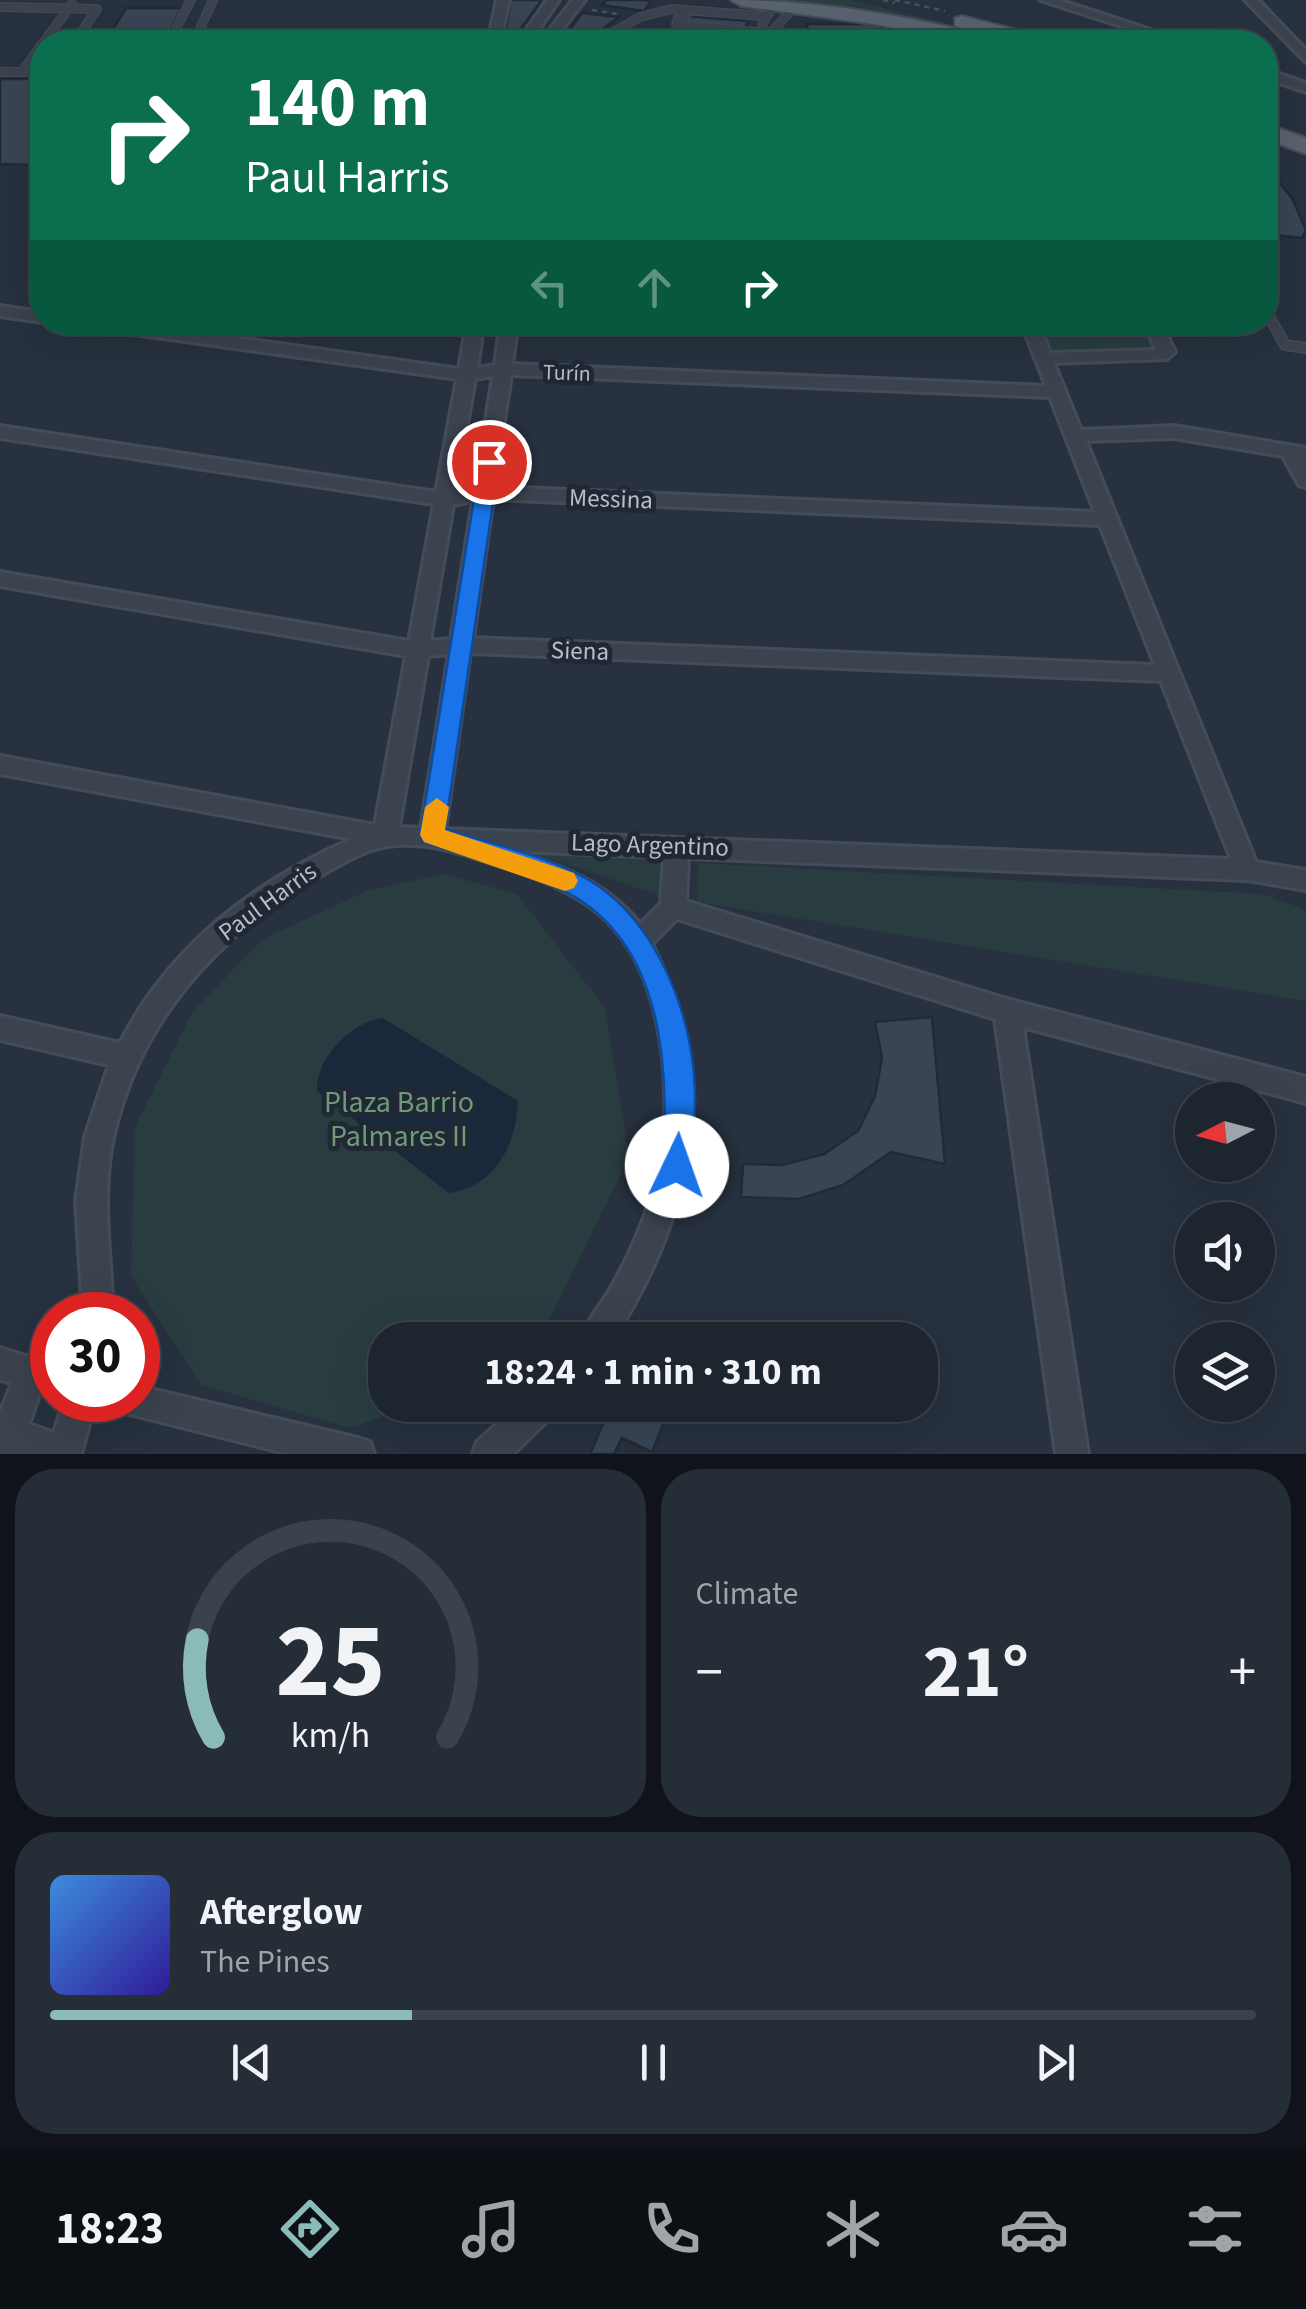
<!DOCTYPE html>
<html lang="en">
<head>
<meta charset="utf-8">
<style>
	:root { --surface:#1d252f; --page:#252d37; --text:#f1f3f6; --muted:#a0a5aa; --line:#3b424b; --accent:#8bbbb9 }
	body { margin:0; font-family:"Source Sans 3",sans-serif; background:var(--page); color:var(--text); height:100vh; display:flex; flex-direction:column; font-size:38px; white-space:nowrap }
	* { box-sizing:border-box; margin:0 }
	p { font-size:32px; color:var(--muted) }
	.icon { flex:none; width:55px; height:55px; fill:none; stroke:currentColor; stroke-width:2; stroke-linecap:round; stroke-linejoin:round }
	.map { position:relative; height:1454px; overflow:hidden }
	.panel { display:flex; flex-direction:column; gap:15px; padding:15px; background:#10141a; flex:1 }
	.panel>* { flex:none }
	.top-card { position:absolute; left:30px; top:30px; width:1248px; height:305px; border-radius:40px; box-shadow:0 10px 40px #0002,0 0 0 2px var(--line); background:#0b6e4f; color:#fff; overflow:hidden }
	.needle { width:65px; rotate:264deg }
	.buttons { position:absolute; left:1175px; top:1082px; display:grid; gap:20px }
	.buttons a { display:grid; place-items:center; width:100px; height:100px; border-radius:50%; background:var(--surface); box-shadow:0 10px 40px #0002,0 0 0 2px var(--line); font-size:50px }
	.speed { position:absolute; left:30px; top:1292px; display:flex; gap:20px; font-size:50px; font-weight:700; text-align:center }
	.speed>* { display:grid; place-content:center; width:130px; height:130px; border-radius:50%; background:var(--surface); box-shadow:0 10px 40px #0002,0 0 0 2px var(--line); line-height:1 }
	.speed .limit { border:15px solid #d22; background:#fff; color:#111 }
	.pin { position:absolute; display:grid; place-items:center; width:85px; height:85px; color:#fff; margin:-42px; border:5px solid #fff; border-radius:50%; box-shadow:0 2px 10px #0007 }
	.me { position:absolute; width:110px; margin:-55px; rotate:3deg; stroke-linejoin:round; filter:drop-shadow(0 0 8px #0008) }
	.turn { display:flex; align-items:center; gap:35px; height:210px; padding:0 50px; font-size:45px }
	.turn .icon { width:130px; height:130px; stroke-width:2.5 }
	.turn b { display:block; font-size:70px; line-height:85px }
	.lanes { display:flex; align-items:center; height:95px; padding:0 50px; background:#0003; justify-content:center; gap:50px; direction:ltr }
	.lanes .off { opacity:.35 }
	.big { font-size:75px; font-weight:700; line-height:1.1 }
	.panel .tile { flex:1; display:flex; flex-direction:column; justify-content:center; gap:15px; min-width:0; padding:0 35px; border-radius:40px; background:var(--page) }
	.panel .dial { align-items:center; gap:0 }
	.dial svg { height:260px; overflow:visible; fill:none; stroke:var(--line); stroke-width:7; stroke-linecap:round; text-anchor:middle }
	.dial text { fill:var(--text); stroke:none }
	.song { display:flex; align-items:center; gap:30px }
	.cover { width:120px; height:120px; border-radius:15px; background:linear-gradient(135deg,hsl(210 70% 55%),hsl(250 70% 35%)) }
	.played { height:10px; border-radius:5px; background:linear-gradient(90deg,var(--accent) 30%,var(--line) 30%) }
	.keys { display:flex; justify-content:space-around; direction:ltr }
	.heat { display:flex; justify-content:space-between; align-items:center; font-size:55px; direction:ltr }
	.panel .tiles { flex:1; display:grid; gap:15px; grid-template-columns:1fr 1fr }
	.tile:last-child { grid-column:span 2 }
	.trip { position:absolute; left:368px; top:1322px; width:570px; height:100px; border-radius:40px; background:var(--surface); box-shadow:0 10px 40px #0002,0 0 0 2px var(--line); font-weight:700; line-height:100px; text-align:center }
	.tab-bar { display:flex; height:160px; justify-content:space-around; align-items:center; background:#0c0f13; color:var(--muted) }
	.tab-bar .icon { width:70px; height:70px }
	.tab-bar .selected { color:var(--accent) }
	.tab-bar b { font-size:45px; color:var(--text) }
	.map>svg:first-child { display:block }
</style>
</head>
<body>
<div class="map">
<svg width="1306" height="1454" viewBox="0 0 1306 1454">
	<rect width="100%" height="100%" fill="#27313f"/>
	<path fill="#293d40" d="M 777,0 L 850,0 L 1024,42 L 1000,42 L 905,20 Z
		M 1029,323 L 1152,323 L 1166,352 L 1042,358 Z
		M 524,850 L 662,858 L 661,896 Z
		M 698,863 L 1263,894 L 1306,910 L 1306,1001 L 697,902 Z
		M 444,874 L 517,894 L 605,1008 L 629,1158 L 539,1340 L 385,1340 L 385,1405 L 414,1405 L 351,1428 L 201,1385 L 131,1276 L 135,1127 L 193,1011 L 263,939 L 369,890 Z"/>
	<path fill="#1a283c" d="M 383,1018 L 518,1101 C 516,1145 496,1186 449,1193 L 317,1091 C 315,1058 353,1021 383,1018 Z"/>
	<path fill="#394554" stroke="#222a36" stroke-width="2.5" d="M 511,0 L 542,0 L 516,35 L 505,34 Z
		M 607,0 L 642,0 L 651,1 L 644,11 L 602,5 Z
		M 126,8 L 182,8 L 163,42 L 105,42 Z
		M 582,13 L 619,17 L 601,30 L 566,35 Z
		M 686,16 L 748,21 L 744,30 L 682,24 Z
		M 807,24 L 880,24 L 885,42 L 791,42 L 791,37 L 808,31 Z
		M 0,79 L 42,79 L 42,165 L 0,164 Z
		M 1265,165 L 1292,198 L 1306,230 L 1302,238 L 1265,234 Z
		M 932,1017 L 945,1164 L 891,1152 L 843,1185 L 799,1199 L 741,1197 L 743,1164 L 782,1165 L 824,1154 L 858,1131 L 875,1096 L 882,1058 L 875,1022 Z
		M 611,1405 L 671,1405 L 652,1452 L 622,1438 L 614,1454 L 590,1454 Z"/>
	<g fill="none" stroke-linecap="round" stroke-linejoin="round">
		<g stroke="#444c58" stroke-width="10">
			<path id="service-far1" d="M 0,7 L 97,9 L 75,42
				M 688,13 L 679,16 L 676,24 L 766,33 L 762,25 L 770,11
				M 175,30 L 191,0
				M 548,37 L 603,38 L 640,17 L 671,9 L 764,16
				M 44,42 L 72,4
				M 194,42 L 213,0
				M 763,42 L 795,6
				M 0,72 L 22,72 L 42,44
				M 22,72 L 42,72"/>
		</g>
		<g stroke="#444c58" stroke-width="12">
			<path id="service" d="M 1265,309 L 1285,345 L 1306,348"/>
		</g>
		<g stroke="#444c58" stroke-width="6">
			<path id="minor" d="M 497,0 L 509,0 L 500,42 L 488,42 Z
				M 547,0 L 559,0 L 530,42 L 518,42 Z
				M 573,0 L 585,0 L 552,42 L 540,42 Z
				M 1040,0 L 1059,0 L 1188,42 L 1170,42 Z
				M 1245,0 L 1258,0 L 1306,50 L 1306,62 Z
				M 1265,69 L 1306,83 L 1306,92 L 1265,78 Z
				M 0,306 L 42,312 L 42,322 L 0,316 Z
				M 75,322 L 123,322 L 459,369 L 467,322 L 484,322 L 477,368 L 495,365 L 501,322 L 518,322 L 512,364 L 1046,386 L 1021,322 L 1038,322 L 1050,353 L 1156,350 L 1144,322 L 1161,322 L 1175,352 L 1167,359 L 1054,363 L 1081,430 L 1174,426 L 1306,448 L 1306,487 L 1299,485 L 1283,456 L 1174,438 L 1086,441 L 1256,862 L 1306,870 L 1306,890 L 1247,880 L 688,858 L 686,901 L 1007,999 L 1306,1077 L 1306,1103 L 1023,1027 L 1088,1454 L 1056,1454 L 995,1019 L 677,919 L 652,944 C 720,1083 694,1213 613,1340 L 579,1340 C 587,1321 600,1306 611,1288 C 638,1240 659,1187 664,1132 C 669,1063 658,969 605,919 C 574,890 531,875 491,863 C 457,852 425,841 388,846 C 364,849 334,868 313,880 C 215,938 140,1022 114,1134 C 100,1195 111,1254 113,1315 L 83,1315 L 76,1201 L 85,1137 L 109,1065 L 0,1040 L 0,1016 L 120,1043 C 169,947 254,881 352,839 L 0,774 L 0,756 L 375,825 L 406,656 L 0,586 L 0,572 L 409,641 L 434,504 L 0,438 L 0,426 L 436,492 L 457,379 L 83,327 ZM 511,375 L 1050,397 L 1095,512 L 494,487 ZM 493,376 L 475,489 L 455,492 L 475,379 ZM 493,499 L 1100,525 L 1155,665 L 473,638 ZM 473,501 L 451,639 L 430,641 L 453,505 ZM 470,653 L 1161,681 L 1231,859 L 445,829 ZM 449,654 L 421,828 L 399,827 L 428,656 ZM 516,851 L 664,857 L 661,903 L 640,924 C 609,884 562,866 516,851 Z
				M 0,1348 L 52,1364 L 52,1396 L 40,1392 L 29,1424 L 54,1433 L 64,1400 L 96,1400 L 81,1454 L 0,1454 L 0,1413 L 12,1383 L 0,1380 Z
				M 138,1386 L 358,1438 L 370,1442 L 374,1454 L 289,1454 L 118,1411 L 113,1400 L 138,1400 Z
				M 518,1405 L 557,1405 L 552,1416 L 513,1454 L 473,1454 L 477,1442 Z"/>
		</g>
		<g stroke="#444c58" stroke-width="4">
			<path id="primary" d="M 731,0 C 820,0 907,16 994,37 L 997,42 L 959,42 L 880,25 L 741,6 Z
				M 962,16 L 1044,37 L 1047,42 L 1013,42 L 955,26 L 955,18 Z
				M 1265,123 L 1306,138 L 1306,154 L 1265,139 Z"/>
		</g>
		<path stroke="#425658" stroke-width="2.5" stroke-dasharray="5 5" stroke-linecap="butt" d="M 883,0 L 895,3
			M 895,0 L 945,11
			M 592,10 L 617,14"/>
		<use href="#service-far1" stroke="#3b434f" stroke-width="8"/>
		<use href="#service" stroke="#3b434f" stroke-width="9"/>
		<use href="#minor" fill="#3b434f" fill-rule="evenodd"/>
		<use href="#primary" fill="#59626f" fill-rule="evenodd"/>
	</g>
	<path fill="#1a73e8" stroke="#114b97" stroke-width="2.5" d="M 489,456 L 499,462 L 445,829 C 492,844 546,855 589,880 C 657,921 692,1013 695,1090 C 696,1115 693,1141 691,1166 L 687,1176 L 677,1180 L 667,1176 L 663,1166 C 669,1071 665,945 568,893 C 523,869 472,858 424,842 L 420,835 L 480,462 Z"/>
	<path fill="#f59e0b" d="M 437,798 L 449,807 L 445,830 L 574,873 L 578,881 L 574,888 L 565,891 L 424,842 L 420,835 L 425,807 Z"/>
	<g text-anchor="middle" stroke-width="10" stroke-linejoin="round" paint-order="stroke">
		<g font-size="22" fill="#b7bec9" stroke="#202834">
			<text transform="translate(567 372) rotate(2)" y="8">Turín</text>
		</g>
		<g font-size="25" fill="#b7bec9" stroke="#202834">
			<text transform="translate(611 498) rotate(2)" y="9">Messina</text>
			<text transform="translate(580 650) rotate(2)" y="9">Siena</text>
			<text transform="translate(650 844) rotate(2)" y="9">Lago Argentino</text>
			<text transform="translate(267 901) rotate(-36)" y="9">Paul Harris</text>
		</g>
		<g font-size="30" fill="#70997a" stroke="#202834">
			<text x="399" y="1112">Plaza Barrio<tspan x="399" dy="34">Palmares II</tspan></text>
		</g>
	</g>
</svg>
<div class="buttons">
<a><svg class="needle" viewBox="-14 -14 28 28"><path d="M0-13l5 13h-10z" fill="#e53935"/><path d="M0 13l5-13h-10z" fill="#a0a5aa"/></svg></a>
<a><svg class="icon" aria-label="sound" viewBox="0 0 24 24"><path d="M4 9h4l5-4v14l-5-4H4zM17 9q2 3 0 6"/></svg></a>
<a><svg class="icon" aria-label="layers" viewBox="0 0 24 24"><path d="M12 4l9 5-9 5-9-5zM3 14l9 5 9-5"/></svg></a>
</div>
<div class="speed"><div class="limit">30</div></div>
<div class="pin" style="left:489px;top:462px;background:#d93025"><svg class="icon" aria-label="arrive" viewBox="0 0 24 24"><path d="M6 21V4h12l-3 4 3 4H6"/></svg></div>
<svg class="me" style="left:677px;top:1166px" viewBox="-20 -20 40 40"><circle r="19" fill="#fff"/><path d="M0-13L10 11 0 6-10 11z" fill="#1a73e8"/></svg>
<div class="trip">18:24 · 1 min · 310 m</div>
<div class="top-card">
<div class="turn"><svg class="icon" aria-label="right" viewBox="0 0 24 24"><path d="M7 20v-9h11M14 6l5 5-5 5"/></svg><div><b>140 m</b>Paul Harris</div></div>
<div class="lanes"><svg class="icon off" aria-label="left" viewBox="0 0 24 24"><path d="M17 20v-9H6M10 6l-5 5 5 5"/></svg><svg class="icon off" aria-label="ahead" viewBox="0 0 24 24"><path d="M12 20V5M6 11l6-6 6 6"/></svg><svg class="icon" aria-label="right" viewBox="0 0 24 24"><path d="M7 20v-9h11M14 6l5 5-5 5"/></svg></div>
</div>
</div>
<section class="panel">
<div class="tiles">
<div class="tile dial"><svg viewBox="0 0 100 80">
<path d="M14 69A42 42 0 1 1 86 69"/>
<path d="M14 69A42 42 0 0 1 9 39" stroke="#8bbbb9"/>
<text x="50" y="56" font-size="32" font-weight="700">25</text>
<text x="50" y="72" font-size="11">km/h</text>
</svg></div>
<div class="tile"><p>Climate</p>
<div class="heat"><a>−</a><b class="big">21°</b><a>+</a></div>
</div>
<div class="tile">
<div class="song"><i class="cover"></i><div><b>Afterglow</b><p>The Pines</p></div></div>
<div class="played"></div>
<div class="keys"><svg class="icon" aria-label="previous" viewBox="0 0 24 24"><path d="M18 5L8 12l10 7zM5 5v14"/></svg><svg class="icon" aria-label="pause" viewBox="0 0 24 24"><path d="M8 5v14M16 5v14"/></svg><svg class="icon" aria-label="next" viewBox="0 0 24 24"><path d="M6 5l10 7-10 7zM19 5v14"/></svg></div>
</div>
</div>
</section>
<nav class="tab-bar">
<b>18:23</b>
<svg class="icon selected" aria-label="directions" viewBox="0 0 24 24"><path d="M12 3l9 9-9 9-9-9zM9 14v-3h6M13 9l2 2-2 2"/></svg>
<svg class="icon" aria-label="music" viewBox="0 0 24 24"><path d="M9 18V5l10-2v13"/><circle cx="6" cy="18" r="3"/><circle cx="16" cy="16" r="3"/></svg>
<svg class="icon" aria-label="phone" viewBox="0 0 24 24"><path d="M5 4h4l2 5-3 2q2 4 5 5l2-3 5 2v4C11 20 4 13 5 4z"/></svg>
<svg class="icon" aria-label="climate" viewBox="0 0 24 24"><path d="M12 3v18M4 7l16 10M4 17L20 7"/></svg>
<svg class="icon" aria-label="car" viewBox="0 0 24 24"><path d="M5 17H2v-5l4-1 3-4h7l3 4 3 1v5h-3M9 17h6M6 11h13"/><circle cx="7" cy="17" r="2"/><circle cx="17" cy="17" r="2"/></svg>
<svg class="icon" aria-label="filters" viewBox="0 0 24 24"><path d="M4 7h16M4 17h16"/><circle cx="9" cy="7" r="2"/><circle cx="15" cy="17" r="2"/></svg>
</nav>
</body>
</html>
